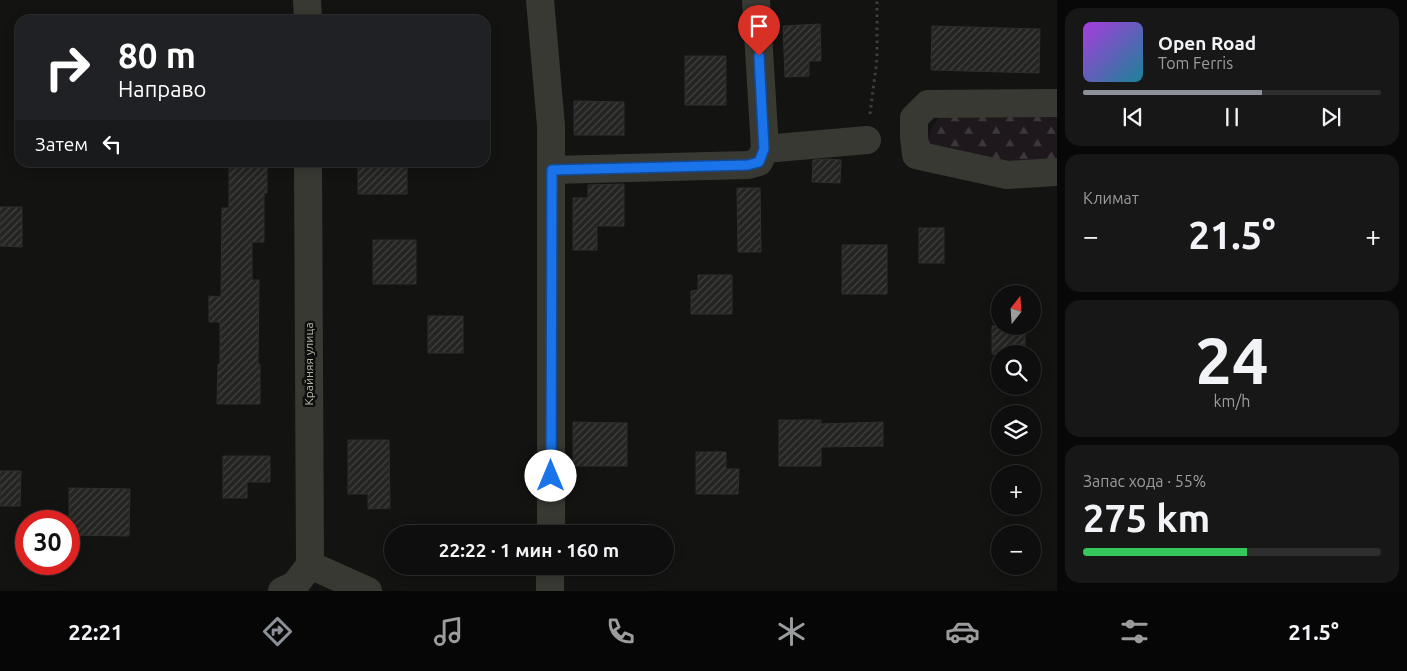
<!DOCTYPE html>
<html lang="ru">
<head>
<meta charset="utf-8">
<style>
	:root { --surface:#0e0e0e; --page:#171717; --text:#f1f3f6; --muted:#9b9c9e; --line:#2e2e2e; --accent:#8c9099 }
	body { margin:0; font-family:Ubuntu,sans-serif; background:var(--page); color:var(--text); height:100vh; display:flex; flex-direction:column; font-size:19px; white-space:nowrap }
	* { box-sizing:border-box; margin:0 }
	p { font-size:16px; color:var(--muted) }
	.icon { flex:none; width:28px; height:28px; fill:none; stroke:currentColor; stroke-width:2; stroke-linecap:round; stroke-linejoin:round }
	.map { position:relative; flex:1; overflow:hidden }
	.panel { display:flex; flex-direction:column; gap:8px; padding:8px; background:#080808; width:350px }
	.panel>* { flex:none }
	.top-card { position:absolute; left:15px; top:15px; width:475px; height:152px; border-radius:15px; box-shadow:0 2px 12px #0003,0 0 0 1px var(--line); background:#202124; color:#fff; overflow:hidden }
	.needle { width:32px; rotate:17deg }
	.tools { position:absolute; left:991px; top:285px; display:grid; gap:10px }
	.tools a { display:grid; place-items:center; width:50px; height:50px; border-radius:50%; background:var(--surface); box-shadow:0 2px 12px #0003,0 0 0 1px var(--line); font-size:25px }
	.speed { position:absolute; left:15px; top:510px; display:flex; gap:10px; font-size:25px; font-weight:700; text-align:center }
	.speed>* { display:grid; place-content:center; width:65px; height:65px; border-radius:50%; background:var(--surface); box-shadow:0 2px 12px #0003,0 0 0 1px var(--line); line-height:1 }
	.speed .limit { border:8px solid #d22; background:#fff; color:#111 }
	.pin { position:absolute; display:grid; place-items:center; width:42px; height:42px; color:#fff; margin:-51px -21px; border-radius:50% 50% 50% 0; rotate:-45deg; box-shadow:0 0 5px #0007 }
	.pin .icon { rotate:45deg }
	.me { position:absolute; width:55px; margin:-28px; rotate:0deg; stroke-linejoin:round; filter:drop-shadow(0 0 4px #0008) }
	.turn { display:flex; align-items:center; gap:18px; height:105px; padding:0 20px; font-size:22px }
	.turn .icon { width:65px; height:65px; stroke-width:2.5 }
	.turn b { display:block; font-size:35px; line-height:42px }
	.then { display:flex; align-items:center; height:48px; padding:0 20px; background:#0003; gap:10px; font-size:19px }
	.big { font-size:38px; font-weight:700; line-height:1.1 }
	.panel .card { flex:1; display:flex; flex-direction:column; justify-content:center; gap:8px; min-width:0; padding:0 18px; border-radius:15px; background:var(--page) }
	.panel .dial { align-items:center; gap:0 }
	.dial b { font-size:65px; line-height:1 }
	.song { display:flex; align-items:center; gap:15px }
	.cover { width:60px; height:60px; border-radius:8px; background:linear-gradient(135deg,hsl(280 70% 55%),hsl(190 70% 35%)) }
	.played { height:5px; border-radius:2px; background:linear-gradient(90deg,var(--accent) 60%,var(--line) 60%) }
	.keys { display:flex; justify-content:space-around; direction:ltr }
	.heat { display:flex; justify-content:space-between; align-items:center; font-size:28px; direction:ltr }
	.charge { height:8px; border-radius:4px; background:linear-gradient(90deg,#34c759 55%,var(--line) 0) }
	.trip { position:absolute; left:384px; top:525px; width:290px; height:50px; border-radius:25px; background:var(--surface); box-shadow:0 2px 12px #0003,0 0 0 1px var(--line); font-weight:700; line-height:50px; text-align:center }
	.tab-bar { display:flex; height:80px; justify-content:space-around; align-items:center; background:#060606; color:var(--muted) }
	.tab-bar .icon { width:35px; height:35px }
	.tab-bar .on { color:var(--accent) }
	.tab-bar b { font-size:22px; color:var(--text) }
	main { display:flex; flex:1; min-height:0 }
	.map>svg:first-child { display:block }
</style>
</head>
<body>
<main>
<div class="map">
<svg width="1057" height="591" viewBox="0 0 1057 591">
	<defs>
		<pattern id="forest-firs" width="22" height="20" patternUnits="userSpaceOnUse" patternTransform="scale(1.25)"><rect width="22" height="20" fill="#1e181c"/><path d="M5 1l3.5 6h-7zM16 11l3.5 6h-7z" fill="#3c373a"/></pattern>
		<pattern id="building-hatch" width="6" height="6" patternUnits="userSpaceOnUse" patternTransform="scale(1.25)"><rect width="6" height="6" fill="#242522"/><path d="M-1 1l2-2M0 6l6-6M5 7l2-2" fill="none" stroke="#42423f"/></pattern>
	</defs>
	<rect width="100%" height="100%" fill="#131312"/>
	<path fill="url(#forest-firs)" d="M 943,112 L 1057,117 L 1057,165 L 1008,168 L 925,144 L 931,129 Z"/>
	<path fill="url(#building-hatch)" stroke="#2f302c" d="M 820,24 L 821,61 L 809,61 L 809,76 L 785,77 L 783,26 Z
		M 932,26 L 1040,29 L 1039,73 L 931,70 Z
		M 685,56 L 726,56 L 726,105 L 685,105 Z
		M 574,101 L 624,102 L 624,135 L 574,135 Z
		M 828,159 L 841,160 L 840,183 L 812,182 L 813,160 Z
		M 229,162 L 267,162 L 267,193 L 264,193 L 264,242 L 252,242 L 252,280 L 259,280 L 258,364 L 260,364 L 260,404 L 217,404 L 218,364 L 220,364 L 220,322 L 209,322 L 209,296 L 221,297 L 222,208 L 229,208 Z
		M 358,162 L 407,162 L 407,194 L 358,194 Z
		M 624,184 L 624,226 L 597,226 L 597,250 L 573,250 L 573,198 L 588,198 L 588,185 Z
		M 737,188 L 760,188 L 761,252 L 738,252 Z
		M 0,207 L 22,207 L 22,247 L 0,246 Z
		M 919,228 L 944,228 L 944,263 L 919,263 Z
		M 373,240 L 416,240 L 416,284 L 373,284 Z
		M 842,245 L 887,245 L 887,294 L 842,294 Z
		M 698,275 L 732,275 L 732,314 L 691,314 L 691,291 L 698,290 Z
		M 428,316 L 463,316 L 463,353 L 428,353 Z
		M 992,326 L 1025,326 L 1025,354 L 992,354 Z
		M 779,420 L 821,420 L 821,424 L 883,422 L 883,446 L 821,447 L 821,466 L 779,466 Z
		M 573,422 L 627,423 L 627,466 L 573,466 Z
		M 348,440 L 389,440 L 390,508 L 368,509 L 368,494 L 348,494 Z
		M 696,452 L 726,452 L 726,469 L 739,469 L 738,494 L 696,494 Z
		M 223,456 L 270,456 L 270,482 L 247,482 L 247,498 L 223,498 Z
		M 0,471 L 21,471 L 20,506 L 0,506 Z
		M 69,488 L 130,489 L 129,536 L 69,535 Z"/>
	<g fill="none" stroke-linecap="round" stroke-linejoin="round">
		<path stroke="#403f38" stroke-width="3" stroke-dasharray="2.5 4" stroke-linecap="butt" d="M 870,114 L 877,59 L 877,0"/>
		<path stroke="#383933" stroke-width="28" d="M 307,0 L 308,20
			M 540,0 L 551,126 L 551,534
			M 1057,103 L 928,104 L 914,118 L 914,137 L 916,155 L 1007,175 L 1057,172
			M 765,149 L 867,140
			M 308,162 L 310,565
			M 551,170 L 748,165 L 759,162 L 765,149 L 756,0
			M 310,565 L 368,591
			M 282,591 L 295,585 L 310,565
			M 550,591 L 550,566"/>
	</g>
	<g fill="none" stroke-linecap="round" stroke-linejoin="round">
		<g stroke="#114b97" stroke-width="12">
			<path id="route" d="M 551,476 L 552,170 L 748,165 L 759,162 L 764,149 L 759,56"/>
		</g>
		<use href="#route" stroke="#1a73e8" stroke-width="9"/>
	</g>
	<g text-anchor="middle" stroke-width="5" stroke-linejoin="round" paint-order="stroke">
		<g font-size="12" fill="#b5b4a2" stroke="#0e0e0d">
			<text transform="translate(309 364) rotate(-90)" y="4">Крайняя улица</text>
		</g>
	</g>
</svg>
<div class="tools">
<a><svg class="needle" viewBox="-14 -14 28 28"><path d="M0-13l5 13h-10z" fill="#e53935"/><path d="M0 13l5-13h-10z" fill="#9b9c9e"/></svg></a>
<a><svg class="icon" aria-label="search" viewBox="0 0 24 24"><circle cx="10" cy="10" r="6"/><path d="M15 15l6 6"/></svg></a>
<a><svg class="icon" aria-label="layers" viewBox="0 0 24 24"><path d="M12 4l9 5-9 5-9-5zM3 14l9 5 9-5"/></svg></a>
<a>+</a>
<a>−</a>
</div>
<div class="speed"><div class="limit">30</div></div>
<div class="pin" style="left:759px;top:56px;background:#d93025"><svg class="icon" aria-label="arrive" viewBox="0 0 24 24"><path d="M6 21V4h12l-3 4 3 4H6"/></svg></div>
<svg class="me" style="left:551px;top:476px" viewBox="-20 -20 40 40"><circle r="19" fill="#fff"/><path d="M0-13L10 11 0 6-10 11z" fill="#1a73e8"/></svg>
<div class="trip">22:22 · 1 мин · 160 m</div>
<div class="top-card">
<div class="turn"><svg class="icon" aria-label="right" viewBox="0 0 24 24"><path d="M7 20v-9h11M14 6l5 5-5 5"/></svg><div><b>80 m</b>Направо</div></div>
<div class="then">Затем<svg class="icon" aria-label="left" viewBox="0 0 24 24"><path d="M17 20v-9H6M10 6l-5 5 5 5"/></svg></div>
</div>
</div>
<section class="panel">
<div class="card">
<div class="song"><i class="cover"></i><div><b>Open Road</b><p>Tom Ferris</p></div></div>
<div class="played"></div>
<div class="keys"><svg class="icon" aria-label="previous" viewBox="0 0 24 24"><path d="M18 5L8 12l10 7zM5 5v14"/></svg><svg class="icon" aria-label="pause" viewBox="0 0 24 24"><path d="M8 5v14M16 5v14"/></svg><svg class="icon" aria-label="next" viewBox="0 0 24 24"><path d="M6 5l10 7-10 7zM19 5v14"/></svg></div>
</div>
<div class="card"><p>Климат</p>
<div class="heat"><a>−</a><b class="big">21.5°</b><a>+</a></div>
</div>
<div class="card dial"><b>24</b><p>km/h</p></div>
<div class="card"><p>Запас хода · 55%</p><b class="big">275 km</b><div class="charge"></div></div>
</section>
</main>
<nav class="tab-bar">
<b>22:21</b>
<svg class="icon on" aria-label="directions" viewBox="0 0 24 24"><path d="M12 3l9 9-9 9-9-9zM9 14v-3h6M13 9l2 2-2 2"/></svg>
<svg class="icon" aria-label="music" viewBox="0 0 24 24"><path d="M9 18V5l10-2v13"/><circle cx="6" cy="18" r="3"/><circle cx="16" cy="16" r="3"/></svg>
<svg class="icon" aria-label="phone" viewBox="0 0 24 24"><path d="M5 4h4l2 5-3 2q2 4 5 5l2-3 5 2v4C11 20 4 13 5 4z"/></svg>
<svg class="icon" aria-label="climate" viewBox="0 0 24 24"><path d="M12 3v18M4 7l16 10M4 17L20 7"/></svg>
<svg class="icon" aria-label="car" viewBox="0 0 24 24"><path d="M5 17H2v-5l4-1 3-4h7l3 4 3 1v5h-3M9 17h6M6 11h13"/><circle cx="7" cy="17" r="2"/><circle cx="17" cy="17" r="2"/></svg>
<svg class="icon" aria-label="filters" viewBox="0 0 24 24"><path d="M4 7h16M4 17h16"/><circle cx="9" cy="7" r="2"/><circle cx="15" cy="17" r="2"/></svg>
<b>21.5°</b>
</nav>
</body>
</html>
